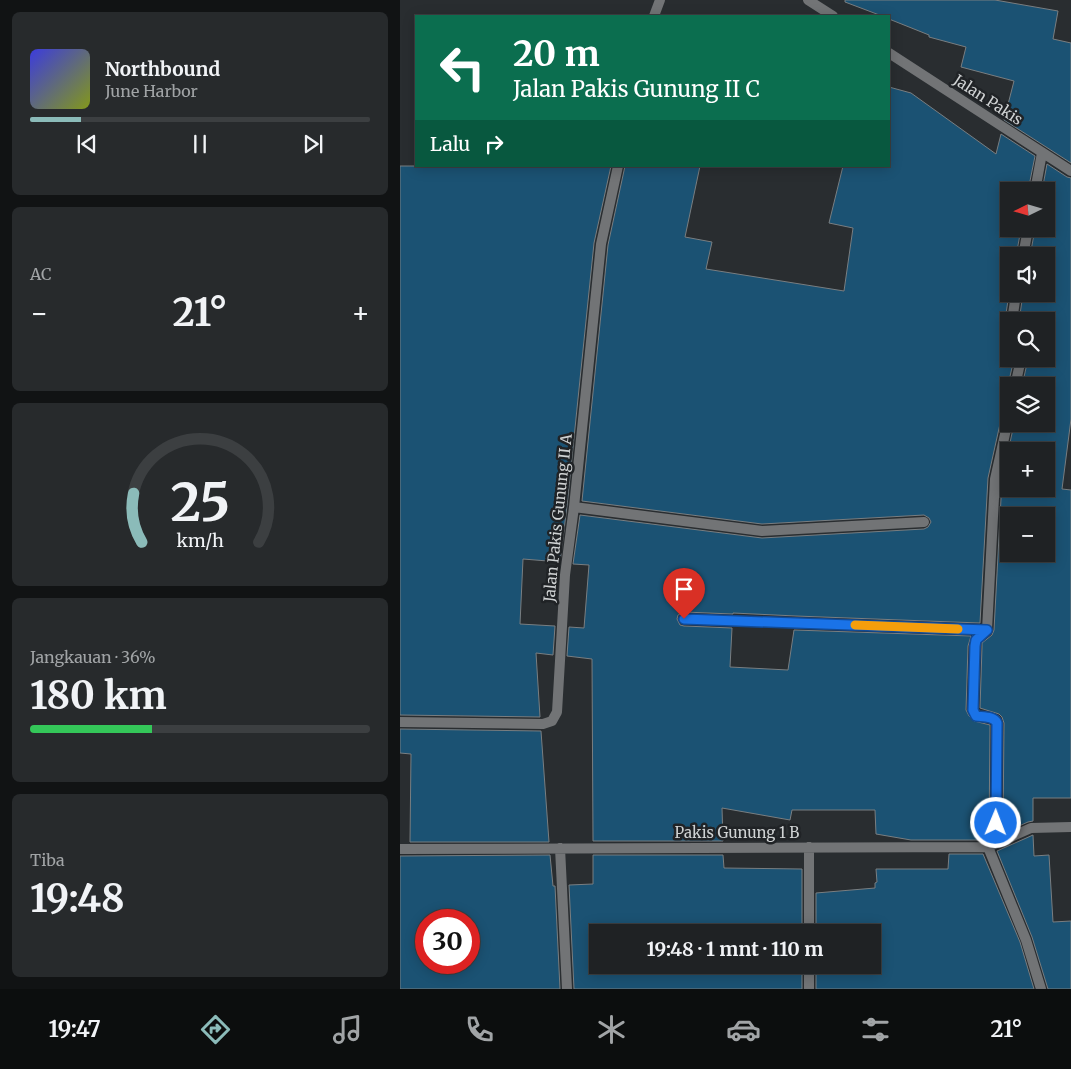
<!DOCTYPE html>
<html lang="id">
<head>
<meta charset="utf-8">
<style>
	:root { --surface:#1f2224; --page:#272a2c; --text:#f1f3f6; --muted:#a1a4a6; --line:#3c3f41; --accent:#8bbbb9 }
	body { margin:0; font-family:Merriweather,serif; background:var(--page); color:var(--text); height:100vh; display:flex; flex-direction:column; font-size:19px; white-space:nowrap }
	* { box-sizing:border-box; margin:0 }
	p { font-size:16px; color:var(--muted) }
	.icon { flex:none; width:28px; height:28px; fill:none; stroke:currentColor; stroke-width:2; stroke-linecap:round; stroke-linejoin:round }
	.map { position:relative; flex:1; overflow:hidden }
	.panel { display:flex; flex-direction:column; gap:12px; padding:12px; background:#111314; width:400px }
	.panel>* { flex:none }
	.guide { position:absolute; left:15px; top:15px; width:475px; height:152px; border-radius:0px; box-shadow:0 2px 12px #0003,0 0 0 1px var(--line); background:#0b6e4f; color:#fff; overflow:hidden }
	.needle { width:32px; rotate:265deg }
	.tools { position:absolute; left:600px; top:182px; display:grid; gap:10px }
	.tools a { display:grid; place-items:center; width:55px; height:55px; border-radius:0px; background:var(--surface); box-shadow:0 2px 12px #0003,0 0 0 1px var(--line); font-size:25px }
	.speed { position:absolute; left:15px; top:909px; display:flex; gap:10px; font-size:25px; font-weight:700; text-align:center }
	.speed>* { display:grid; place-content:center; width:65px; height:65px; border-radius:50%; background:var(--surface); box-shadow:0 2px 12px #0003,0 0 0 1px var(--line); line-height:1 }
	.speed .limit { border:8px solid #d22; background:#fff; color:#111 }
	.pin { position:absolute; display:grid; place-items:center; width:42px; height:42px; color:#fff; margin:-51px -21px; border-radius:50% 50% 50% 0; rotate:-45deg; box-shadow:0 0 5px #0007 }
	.pin .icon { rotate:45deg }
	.me { position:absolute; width:55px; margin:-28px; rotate:1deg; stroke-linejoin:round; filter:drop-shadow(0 0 4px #0008) }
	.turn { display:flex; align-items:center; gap:18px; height:105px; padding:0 15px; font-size:22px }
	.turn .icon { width:65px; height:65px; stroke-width:2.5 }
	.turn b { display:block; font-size:35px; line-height:42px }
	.then { display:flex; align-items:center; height:48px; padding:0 15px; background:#0003; gap:10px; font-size:19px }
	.big { font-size:38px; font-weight:700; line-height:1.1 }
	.panel .tile { flex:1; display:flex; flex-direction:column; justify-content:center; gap:8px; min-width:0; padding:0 18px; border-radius:8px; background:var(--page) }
	.panel .dial { align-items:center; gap:0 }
	.dial svg { height:130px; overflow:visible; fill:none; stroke:var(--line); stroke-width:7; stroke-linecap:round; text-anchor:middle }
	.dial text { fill:var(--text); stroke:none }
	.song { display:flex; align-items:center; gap:15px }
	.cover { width:60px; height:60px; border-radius:8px; background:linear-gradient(135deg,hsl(240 70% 55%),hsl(70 70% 35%)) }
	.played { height:5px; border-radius:2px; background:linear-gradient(90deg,var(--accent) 15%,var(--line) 15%) }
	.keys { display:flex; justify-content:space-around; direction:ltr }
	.heat { display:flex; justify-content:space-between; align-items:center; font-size:28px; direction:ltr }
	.charge { height:8px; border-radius:4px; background:linear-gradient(90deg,#34c759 36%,var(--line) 0) }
	.trip { position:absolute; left:189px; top:924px; width:292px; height:50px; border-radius:0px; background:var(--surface); box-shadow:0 2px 12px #0003,0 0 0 1px var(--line); font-weight:700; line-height:50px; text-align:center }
	.tab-bar { display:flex; height:80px; justify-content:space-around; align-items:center; background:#0c0e0e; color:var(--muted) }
	.tab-bar .icon { width:35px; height:35px }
	.tab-bar .active { color:var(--accent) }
	.tab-bar b { font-size:22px; color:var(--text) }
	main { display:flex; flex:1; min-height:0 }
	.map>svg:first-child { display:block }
</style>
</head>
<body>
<main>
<section class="panel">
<div class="tile">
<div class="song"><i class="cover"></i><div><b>Northbound</b><p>June Harbor</p></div></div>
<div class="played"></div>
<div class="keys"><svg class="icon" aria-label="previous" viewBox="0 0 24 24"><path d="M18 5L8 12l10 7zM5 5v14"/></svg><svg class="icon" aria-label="pause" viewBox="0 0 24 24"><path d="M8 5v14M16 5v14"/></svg><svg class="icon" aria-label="next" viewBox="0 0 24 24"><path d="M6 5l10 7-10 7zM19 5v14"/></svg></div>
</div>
<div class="tile"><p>AC</p>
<div class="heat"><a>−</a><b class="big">21°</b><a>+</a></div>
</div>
<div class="tile dial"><svg viewBox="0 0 100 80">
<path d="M14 69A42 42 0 1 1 86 69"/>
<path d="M14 69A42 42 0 0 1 9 39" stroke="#8bbbb9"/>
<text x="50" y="56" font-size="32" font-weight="700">25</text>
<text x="50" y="72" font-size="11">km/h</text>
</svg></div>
<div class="tile"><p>Jangkauan · 36%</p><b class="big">180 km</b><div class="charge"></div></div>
<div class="tile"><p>Tiba</p><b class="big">19:48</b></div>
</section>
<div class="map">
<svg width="671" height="989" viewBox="0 0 671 989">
	<rect width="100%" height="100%" fill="#292d30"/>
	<path fill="#1b5273" stroke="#797e81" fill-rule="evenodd" d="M 445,0 L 595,0 L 658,11 L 653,39 L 671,43 L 671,163 L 604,120 L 614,81 L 561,67 L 566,47 L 529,37 L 529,35 L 489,19 L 489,16 L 482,16 L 445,2 Z
		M 489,87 L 511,93 L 596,154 L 601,134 L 635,156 L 628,191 L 609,191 L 609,229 L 621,229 L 616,256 L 609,256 L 609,294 L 605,320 L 606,324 L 609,327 L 609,330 L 605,331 L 603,334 L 602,342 L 603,346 L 609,349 L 609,359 L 614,359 L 608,385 L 609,409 L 604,411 L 602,415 L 588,478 L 580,623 L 396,616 L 333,613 L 333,614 L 284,612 L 278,615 L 277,619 L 280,625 L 284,626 L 332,628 L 330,667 L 388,670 L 394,630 L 571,636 L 568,646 L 566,710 L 569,716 L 574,721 L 590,725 L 589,839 L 587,840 L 511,840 L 476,834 L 475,810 L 392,810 L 390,820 L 322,808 L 323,841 L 193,841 L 192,659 L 167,656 L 169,627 L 184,628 L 189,565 L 173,564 L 180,515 L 362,538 L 524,529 L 528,527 L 531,522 L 529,518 L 524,515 L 362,524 L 182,501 L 208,245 L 225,166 L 300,166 L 285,237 L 312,242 L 306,269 L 444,291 L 453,228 L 429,223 L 443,166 L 489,166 Z
		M 647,164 L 667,177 L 671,178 L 671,419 L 662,489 L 671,490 L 671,798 L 633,798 L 633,821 L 628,822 L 603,833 L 604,723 L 602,717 L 599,714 L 580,708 L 582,647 L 582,643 L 592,635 L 594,630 L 602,480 L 614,424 L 646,424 L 646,386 L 622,386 L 628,359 L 646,359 L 646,321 L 619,321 L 623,294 L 646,294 L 646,256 L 630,256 L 635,229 L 646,229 L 646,191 L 642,191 ZM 609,451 L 646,451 L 646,489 L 609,489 ZM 609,516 L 646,516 L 646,554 L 609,554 Z
		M 0,166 L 211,166 L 194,243 L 167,506 L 160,562 L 123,559 L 120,624 L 155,626 L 153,655 L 136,653 L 140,717 L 0,715 Z
		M 0,729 L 141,731 L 149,842 L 10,842 L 11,754 L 0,753 Z
		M 633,835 L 634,856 L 649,855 L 653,922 L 671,921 L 671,989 L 648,989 L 632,937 L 597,851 Z
		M 549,854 L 583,854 L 620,942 L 634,989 L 416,989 L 416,965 L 472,965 L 472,932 L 416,932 L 416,893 L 475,888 L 475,883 L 477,882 L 476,869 L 548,869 Z
		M 150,855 L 153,886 L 155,886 L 160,989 L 0,989 L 0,856 ZM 26,920 L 69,920 L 69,962 L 26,962 Z
		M 193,855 L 323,855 L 324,868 L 402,869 L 402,932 L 198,932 L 198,965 L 402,965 L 402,989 L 174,989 L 169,885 L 193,884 Z"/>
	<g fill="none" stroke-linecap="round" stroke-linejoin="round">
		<path stroke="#727476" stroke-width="10" d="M 408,0 L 433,16
			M 254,16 L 260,0
			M 489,53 L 671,171
			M 635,191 L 642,153
			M 623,256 L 628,229
			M 612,321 L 616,294
			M 609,337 L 609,342
			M 615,386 L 621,359
			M 174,507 L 362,531 L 524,522
			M 284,619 L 587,630
			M 0,722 L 143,724 L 152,721 L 157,712 L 165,575 L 174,507 L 201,244 L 218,166
			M 596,843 L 597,723 L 596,720 C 588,716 576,719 573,710 L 575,646 L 576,640 L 587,630 L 595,479 L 609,416
			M 588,847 L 626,940 L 641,989
			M 160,848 L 167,989
			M 0,849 L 588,847 L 631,828 L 671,827
			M 409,932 L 409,847
			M 409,989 L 409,965"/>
	</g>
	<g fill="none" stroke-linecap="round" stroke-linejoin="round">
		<g stroke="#114b97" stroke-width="12">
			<path id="route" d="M 284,619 L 587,630 L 576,640 L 575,646 L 573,710 L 576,716 C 583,717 594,716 597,723 L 596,823"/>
		</g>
		<use href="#route" stroke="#1a73e8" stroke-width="9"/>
		<path stroke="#f59e0b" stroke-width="9" d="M 455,625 L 558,629"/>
	</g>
	<g text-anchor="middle" stroke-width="5" stroke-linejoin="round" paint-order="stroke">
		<g font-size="15" fill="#cfd2d3" stroke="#202326">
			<text transform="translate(588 100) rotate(33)" y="5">Jalan Pakis</text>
			<text transform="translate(158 518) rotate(-84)" y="5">Jalan Pakis Gunung II A</text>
			<text x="337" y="838">Pakis Gunung 1 B</text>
		</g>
	</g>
</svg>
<div class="tools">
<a><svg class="needle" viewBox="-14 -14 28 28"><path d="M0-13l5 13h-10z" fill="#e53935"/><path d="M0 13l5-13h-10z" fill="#a1a4a6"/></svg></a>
<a><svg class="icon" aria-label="sound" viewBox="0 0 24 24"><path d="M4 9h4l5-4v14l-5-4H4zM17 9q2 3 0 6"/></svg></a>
<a><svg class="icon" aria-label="search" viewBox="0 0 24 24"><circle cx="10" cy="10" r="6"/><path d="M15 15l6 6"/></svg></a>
<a><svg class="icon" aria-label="layers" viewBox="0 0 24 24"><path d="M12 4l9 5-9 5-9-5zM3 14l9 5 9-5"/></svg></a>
<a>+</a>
<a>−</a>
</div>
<div class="speed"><div class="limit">30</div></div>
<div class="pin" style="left:284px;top:619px;background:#d93025"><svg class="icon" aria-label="arrive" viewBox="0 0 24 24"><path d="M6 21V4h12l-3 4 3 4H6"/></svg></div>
<svg class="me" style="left:596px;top:823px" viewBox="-20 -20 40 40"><circle r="17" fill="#1a73e8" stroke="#fff" stroke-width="3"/><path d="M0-11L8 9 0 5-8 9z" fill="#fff"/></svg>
<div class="trip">19:48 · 1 mnt · 110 m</div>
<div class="guide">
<div class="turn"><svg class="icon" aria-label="left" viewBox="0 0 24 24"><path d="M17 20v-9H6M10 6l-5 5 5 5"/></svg><div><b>20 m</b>Jalan Pakis Gunung II C</div></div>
<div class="then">Lalu<svg class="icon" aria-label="right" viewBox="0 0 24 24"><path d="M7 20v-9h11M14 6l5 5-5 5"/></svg></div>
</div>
</div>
</main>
<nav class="tab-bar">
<b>19:47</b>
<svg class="icon active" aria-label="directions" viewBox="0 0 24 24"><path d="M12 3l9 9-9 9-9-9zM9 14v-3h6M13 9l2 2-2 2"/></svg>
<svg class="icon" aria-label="music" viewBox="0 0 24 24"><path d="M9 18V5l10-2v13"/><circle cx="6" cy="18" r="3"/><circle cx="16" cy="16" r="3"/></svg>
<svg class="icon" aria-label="phone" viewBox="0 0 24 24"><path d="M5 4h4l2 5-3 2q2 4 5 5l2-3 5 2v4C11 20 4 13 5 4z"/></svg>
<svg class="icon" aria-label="climate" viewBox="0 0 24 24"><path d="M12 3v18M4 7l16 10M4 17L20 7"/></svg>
<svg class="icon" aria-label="car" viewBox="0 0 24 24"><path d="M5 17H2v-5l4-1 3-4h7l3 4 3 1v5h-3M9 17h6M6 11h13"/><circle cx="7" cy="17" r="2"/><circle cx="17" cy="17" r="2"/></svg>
<svg class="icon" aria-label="filters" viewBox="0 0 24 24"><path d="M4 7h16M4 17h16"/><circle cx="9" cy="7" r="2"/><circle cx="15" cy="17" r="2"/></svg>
<b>21°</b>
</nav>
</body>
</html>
